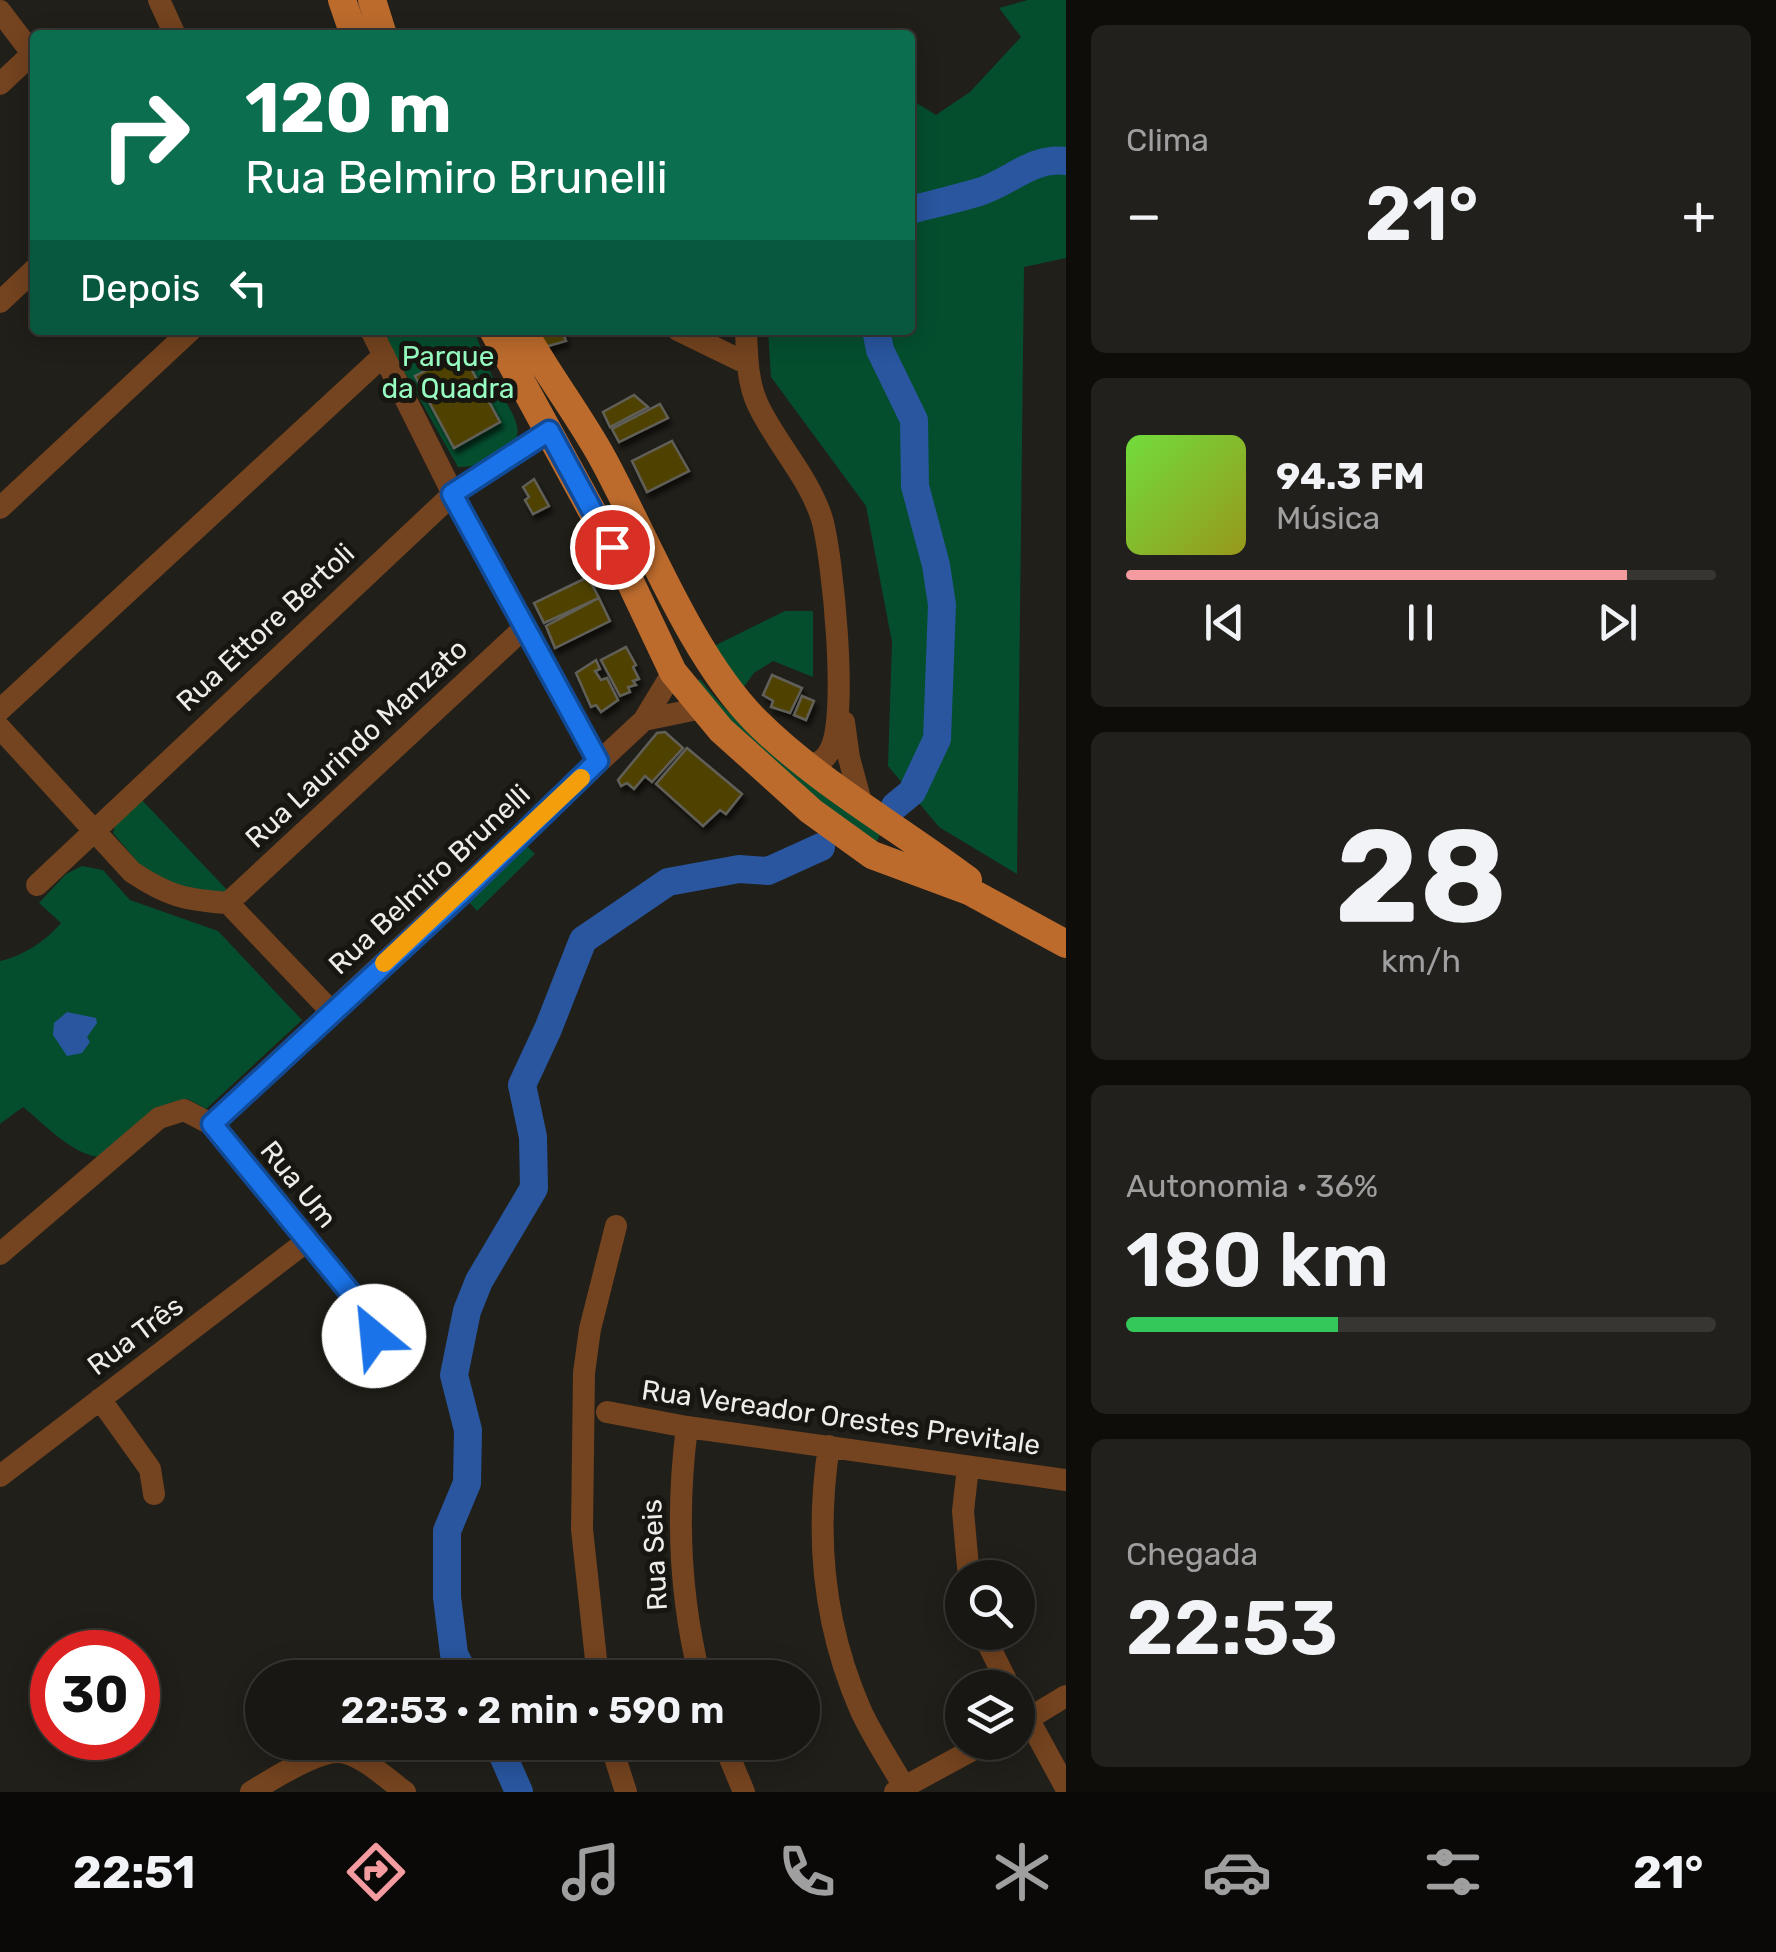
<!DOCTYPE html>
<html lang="pt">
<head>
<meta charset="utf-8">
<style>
	:root { --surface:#191713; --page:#22201c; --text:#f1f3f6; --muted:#9f9fa0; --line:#373633; --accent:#f49b9f }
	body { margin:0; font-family:Rubik,sans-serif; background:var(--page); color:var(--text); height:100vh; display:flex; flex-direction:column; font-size:38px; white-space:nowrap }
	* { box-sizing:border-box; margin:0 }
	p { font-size:32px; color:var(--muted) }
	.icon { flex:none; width:55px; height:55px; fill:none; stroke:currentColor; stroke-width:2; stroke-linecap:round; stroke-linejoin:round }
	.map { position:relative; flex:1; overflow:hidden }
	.details { display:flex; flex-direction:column; gap:25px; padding:25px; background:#0e0d0a; width:710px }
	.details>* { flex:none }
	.banner { position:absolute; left:30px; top:30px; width:885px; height:305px; border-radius:10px; box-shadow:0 5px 25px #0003,0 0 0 2px var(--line); background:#0b6e4f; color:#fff; overflow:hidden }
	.buttons { position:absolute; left:945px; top:1560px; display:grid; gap:20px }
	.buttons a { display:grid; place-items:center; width:90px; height:90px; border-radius:50%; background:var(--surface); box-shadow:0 5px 25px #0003,0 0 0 2px var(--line); font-size:50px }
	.speed { position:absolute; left:30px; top:1630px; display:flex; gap:20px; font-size:50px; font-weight:700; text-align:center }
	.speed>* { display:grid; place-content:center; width:130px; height:130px; border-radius:50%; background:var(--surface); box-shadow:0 5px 25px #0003,0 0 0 2px var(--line); line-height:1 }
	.speed .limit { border:15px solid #d22; background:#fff; color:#111 }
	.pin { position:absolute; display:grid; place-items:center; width:85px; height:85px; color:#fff; margin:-42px; border:5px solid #fff; border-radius:50%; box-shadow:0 2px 10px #0007 }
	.me { position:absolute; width:110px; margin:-55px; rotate:332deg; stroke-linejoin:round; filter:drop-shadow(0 0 8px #0008) }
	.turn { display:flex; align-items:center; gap:35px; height:210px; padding:0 50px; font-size:45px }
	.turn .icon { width:130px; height:130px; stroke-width:2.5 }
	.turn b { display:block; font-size:70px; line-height:85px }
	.then { display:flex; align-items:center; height:95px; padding:0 50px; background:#0003; gap:20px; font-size:38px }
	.big { font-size:75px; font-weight:600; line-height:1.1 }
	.details .card { flex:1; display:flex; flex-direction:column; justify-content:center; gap:15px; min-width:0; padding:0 35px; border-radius:15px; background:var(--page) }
	.details .dial { align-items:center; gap:0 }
	.dial b { font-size:130px; line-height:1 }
	.song { display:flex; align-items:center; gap:30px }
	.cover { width:120px; height:120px; border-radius:15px; background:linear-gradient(135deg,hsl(100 70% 55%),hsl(60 70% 35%)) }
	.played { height:10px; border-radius:5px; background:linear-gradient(90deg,var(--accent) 85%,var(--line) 85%) }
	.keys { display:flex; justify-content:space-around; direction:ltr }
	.heat { display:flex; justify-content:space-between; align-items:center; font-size:55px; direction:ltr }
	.charge { height:15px; border-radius:8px; background:linear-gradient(90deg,#34c759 36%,var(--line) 0) }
	.trip { position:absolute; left:245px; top:1660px; width:575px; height:100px; border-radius:50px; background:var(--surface); box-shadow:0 5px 25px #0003,0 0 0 2px var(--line); font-weight:600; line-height:100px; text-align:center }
	.tab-bar { display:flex; height:160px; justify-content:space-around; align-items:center; background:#0a0908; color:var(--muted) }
	.tab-bar .icon { width:70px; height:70px }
	.tab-bar .active { color:var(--accent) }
	.tab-bar b { font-size:45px; color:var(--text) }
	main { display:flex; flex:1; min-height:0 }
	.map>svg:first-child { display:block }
</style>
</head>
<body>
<main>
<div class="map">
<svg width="1066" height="1792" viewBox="0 0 1066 1792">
	<defs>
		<filter id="shadow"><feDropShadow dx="3" dy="5.5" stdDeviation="2.5" flood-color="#0009"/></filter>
	</defs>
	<rect width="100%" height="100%" fill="#211f19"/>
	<path fill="#044e2e" d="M 1028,0 L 1066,0 L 1066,258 L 1024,267 L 1017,874 L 939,827 L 888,766 L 892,642 L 866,506 L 771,377 L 768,330 L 910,330 L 910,99 L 936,115 L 970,92 L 1021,37 L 999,8 Z
		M 381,330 L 474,330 C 481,348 487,366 495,383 C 501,396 514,412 517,426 C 523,454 478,468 458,467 Z
		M 785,611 L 813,611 L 813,677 L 773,661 L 754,673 L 741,691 L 708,649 Z
		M 700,679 C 749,742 815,787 881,832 L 874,847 L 777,771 L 690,685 Z
		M 140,798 L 229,892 L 199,899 L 140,865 L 113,833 L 116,822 Z
		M 524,843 L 535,854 L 477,911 L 467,900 Z
		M 82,866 L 103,870 L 130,900 L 218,931 L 302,1020 L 206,1109 L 188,1099 L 169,1103 L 107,1157 C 76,1160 46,1125 23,1107 L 0,1124 L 0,961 C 23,956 46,941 61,923 L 39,903 L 66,874 Z"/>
	<path fill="#29569e" d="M 67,1012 L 96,1018 L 97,1023 L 87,1037 L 90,1042 L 82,1053 L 67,1056 L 53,1035 L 54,1023 Z"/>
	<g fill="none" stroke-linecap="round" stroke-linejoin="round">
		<path stroke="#29569e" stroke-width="28" d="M 910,210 C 933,204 956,199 979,192 C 1011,182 1031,157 1066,161
			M 876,330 L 880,350 L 914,420 L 915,486 L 936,565 L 942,605 L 937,739 L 912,792 L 895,806
			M 466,1678 L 454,1654 L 447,1597 L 447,1531 L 467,1483 L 468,1430 L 454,1375 L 467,1311 L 479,1281 L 534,1188 L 533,1137 L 522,1085 L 548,1029 L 583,940 L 668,882 L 739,869 L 768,871 L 821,847
			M 497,1742 L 519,1792"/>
	</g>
	<path fill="#504203" stroke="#615f58" stroke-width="2.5" filter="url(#shadow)" d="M 538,330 L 562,330 L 566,341 L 545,347 Z
		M 462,352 L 500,422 L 454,448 L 415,376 Z
		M 634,395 L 648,407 L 610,427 L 603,412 Z
		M 660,404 L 668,418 L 619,442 L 612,429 Z
		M 672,441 L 689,471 L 647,492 L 632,461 Z
		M 534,479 L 549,506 L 533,514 L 525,500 L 529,497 L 523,487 Z
		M 588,577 L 599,598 L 544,623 L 534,603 Z
		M 599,598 L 610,621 L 555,648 L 546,626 Z
		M 626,647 L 636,665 L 633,667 L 639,679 L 633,681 L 636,685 L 628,687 L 630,692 L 620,696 L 601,660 Z
		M 596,660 L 600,669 L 595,671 L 601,680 L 607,678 L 618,700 L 601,712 L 596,705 L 591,707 L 576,673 Z
		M 772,675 L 802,688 L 790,713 L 771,707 L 773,701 L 763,695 Z
		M 802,696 L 814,701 L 806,720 L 794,715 Z
		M 665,732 L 683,748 L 652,782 L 645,776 L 634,789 L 627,783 L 621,786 L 618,780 L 657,733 Z
		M 687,748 L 742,794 L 726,814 L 720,810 L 703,826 L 656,784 Z"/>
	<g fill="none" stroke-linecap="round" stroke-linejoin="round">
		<path stroke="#74431f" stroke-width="22" d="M 159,0 L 175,35
			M 0,11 L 35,57
			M 0,84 L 32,54
			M 0,302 L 35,269
			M 371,330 L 453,494 L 598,761
			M 678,330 L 748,364
			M 746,330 C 747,355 747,382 758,405 C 777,445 809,477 822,519 C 833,559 848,713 831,748 C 827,758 819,764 808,766
			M 0,508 L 191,330
			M 0,710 L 384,355
			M 644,720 L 702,708
			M 844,722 L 849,758 L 861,802
			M 0,728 L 132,872 C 168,896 185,900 228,903 L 331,1011
			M 37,885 L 453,494 L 549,431
			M 228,903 L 524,628
			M 211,1124 L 644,720 L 673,672
			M 0,1254 L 159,1118 L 184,1110 L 211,1124 L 371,1318 L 374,1336 L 364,1352
			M 100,1399 L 150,1469 L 154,1494
			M 607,1412 L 687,1427 L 1066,1480
			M 687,1427 C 676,1512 679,1594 700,1678
			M 829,1446 C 815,1536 824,1627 861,1711 C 874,1739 892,1765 907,1792
			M 968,1467 L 963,1511 L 969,1578
			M 0,1476 L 307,1241
			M 982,1632 L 1010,1688
			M 598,1678 L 582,1529 L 584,1373 L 590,1329 L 616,1226
			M 1018,1700 L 1066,1788
			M 1018,1725 L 1066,1696
			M 610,1742 L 626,1792
			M 723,1742 L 744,1792
			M 251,1792 C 271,1780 323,1746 345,1753 C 367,1759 387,1779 405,1792
			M 895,1792 L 987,1742"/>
		<path stroke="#bc6b2d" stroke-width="28" d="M 342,0 L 354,35
			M 372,0 L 383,35
			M 493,330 L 627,575 L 673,672 L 721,730 L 811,811 L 872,855 L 969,891 L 1066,944
			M 523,330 C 547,374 579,415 603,459 C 647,540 692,657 756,721 C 817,782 899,828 968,880"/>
	</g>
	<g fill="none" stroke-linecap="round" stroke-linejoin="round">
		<g stroke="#114b97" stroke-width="25">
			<path id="route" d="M 374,1336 L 371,1318 L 212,1124 L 461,894 L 598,761 L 452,494 L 549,431 L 612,547"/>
		</g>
		<use href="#route" stroke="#1a73e8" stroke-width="18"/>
		<path stroke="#f59e0b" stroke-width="18" d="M 384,963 L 581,778"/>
	</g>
	<g text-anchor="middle" stroke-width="10" stroke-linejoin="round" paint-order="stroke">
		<g font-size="28" fill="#97fdc2" stroke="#181610">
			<text x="448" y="366">Parque<tspan x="448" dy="32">da Quadra</tspan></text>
		</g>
		<g font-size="28" fill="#eeede9" stroke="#181610">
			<text transform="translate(265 627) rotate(-43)" y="10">Rua Ettore Bertoli</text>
			<text transform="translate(356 743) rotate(-43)" y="10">Rua Laurindo Manzato</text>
			<text transform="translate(429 879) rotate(-43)" y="10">Rua Belmiro Brunelli</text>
			<text transform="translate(299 1184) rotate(51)" y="10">Rua Um</text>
			<text transform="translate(135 1335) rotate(-37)" y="10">Rua Três</text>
			<text transform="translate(841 1417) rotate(8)" y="10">Rua Vereador Orestes Previtale</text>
			<text transform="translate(654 1555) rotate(-93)" y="10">Rua Seis</text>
		</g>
	</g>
</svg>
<div class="buttons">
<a><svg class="icon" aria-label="search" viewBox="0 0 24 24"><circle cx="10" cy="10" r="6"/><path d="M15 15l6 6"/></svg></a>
<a><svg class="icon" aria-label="layers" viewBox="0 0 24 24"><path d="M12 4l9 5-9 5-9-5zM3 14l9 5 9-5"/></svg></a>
</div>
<div class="speed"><div class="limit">30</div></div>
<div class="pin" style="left:612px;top:547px;background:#d93025"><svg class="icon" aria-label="arrive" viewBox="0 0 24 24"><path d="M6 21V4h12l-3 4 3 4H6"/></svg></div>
<svg class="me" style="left:374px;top:1336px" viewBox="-20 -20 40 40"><circle r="19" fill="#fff"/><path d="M0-13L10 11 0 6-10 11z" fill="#1a73e8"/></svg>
<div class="trip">22:53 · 2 min · 590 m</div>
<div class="banner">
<div class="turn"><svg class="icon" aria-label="right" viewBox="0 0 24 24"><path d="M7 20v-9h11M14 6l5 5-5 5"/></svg><div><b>120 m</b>Rua Belmiro Brunelli</div></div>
<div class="then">Depois<svg class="icon" aria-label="left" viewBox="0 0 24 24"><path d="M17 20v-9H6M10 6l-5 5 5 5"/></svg></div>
</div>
</div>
<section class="details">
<div class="card"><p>Clima</p>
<div class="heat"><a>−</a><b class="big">21°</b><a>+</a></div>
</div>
<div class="card">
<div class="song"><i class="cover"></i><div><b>94.3 FM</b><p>Música</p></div></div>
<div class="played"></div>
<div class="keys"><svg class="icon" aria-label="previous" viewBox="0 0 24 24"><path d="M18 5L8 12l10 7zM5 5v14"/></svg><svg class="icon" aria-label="pause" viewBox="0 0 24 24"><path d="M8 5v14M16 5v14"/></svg><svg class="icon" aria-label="next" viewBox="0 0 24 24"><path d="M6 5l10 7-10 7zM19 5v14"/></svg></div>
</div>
<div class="card dial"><b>28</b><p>km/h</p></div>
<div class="card"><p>Autonomia · 36%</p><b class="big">180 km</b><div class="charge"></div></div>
<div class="card"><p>Chegada</p><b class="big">22:53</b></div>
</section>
</main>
<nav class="tab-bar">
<b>22:51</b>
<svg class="icon active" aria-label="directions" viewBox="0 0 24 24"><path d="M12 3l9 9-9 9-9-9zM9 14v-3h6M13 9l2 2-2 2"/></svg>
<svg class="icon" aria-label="music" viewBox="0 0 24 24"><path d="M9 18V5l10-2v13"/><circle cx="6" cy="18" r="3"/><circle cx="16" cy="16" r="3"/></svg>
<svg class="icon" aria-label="phone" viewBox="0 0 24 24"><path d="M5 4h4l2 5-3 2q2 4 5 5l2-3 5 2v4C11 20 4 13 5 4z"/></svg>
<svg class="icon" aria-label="climate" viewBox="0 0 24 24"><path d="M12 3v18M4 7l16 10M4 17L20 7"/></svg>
<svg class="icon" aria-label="car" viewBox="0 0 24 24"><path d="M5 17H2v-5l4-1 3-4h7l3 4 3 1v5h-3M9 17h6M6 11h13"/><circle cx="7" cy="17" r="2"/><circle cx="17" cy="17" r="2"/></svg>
<svg class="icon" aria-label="filters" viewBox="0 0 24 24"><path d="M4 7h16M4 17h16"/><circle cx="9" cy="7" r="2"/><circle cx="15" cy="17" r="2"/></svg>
<b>21°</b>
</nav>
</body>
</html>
